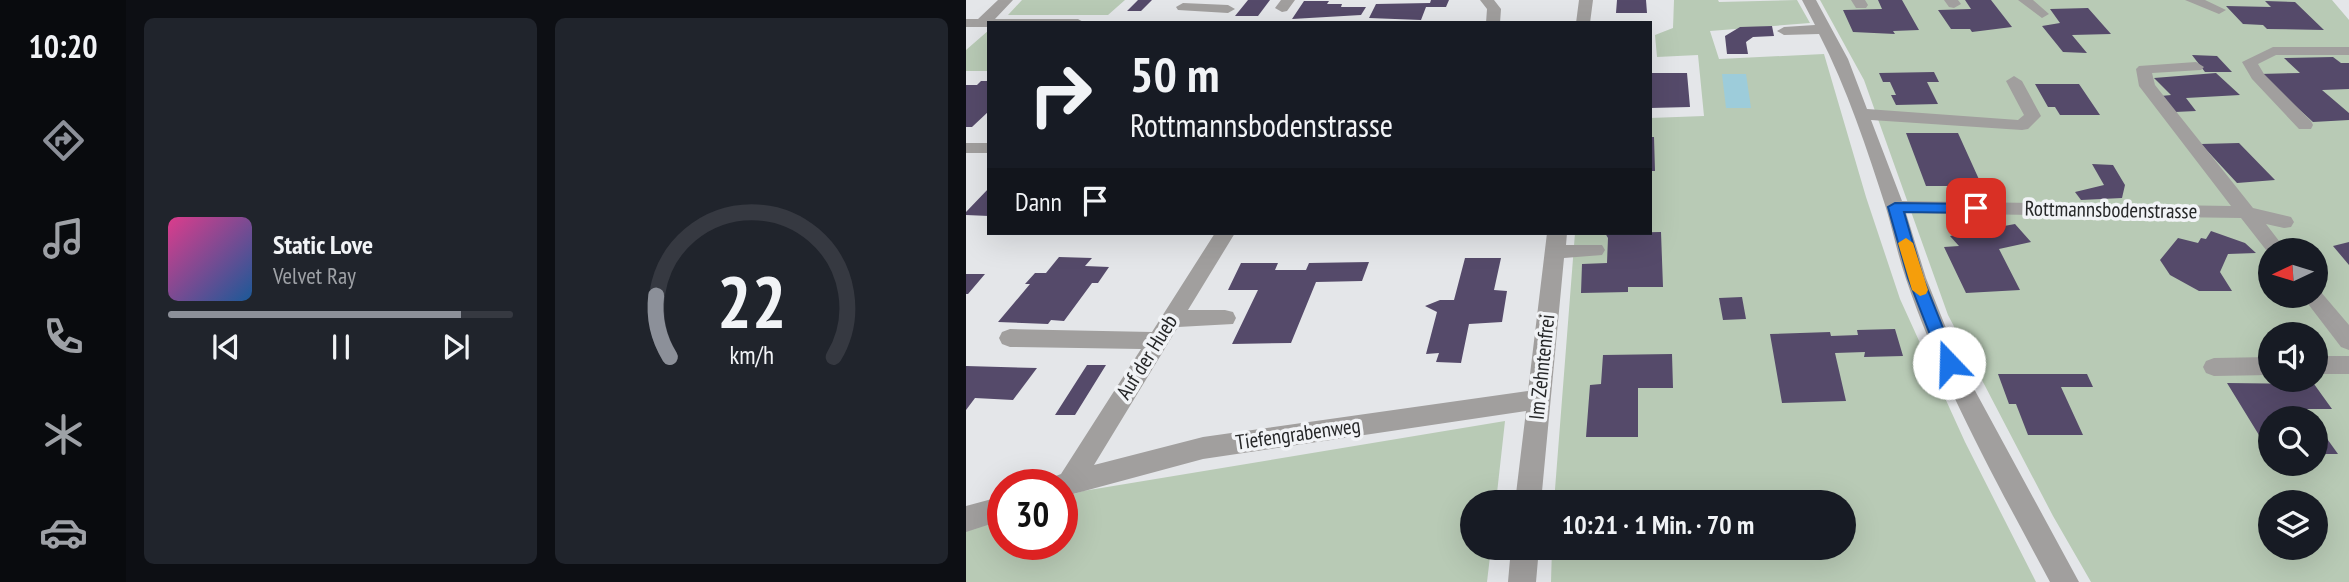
<!DOCTYPE html>
<html lang="de">
<head>
<meta charset="utf-8">
<style>
	:root { --surface:#171b24; --page:#20242c; --text:#f1f3f6; --muted:#9ea1a6; --line:#363941; --accent:#8c9099 }
	body { margin:0; font-family:"PT Sans Narrow",sans-serif; background:var(--page); color:var(--text); height:100vh; display:flex; flex-direction:column; font-size:26px; white-space:nowrap }
	* { box-sizing:border-box; margin:0 }
	p { font-size:23px; color:var(--muted) }
	.icon { flex:none; width:38px; height:38px; fill:none; stroke:currentColor; stroke-width:2; stroke-linecap:round; stroke-linejoin:round }
	.map { position:relative; flex:1; overflow:hidden }
	.sheet { display:flex; flex-direction:column; gap:18px; padding:18px; background:#0d0f14; width:840px }
	.sheet>* { flex:none }
	.top-card { position:absolute; left:21px; top:21px; width:665px; height:214px; border-radius:0px; box-shadow:0 7px 28px #0002; background:#171b24; color:var(--text); overflow:hidden }
	.needle { width:46px; rotate:266deg }
	.buttons { position:absolute; left:1292px; top:238px; display:grid; gap:14px }
	.buttons a { display:grid; place-items:center; width:70px; height:70px; border-radius:50%; background:var(--surface); box-shadow:0 7px 28px #0002; font-size:35px }
	.speed { position:absolute; left:21px; top:469px; display:flex; gap:14px; font-size:35px; font-weight:700; text-align:center }
	.speed>* { display:grid; place-content:center; width:91px; height:91px; border-radius:50%; background:var(--surface); box-shadow:0 7px 28px #0002; line-height:1 }
	.speed .limit { border:10px solid #d22; background:#fff; color:#111 }
	.pin { position:absolute; display:grid; place-items:center; width:60px; height:60px; color:#fff; margin:-30px; border-radius:14px; box-shadow:0 4px 10px #0006 }
	.me { position:absolute; width:77px; margin:-38px; rotate:339deg; stroke-linejoin:round; filter:drop-shadow(0 0 5px #0008) }
	.turn { display:flex; align-items:center; gap:24px; height:147px; padding:0 28px; font-size:32px }
	.turn .icon { width:91px; height:91px; stroke-width:2.5 }
	.turn b { display:block; font-size:49px; line-height:60px }
	.then { display:flex; align-items:center; height:66px; padding:0 28px; background:#0003; gap:14px; font-size:26px }
	.sheet .widget { flex:1; display:flex; flex-direction:column; justify-content:center; gap:10px; min-width:0; padding:0 24px; border-radius:10px; background:var(--page) }
	.sheet .dial { align-items:center; gap:0 }
	.dial svg { height:182px; overflow:visible; fill:none; stroke:var(--line); stroke-width:7; stroke-linecap:round; text-anchor:middle }
	.dial text { fill:var(--text); stroke:none }
	.song { display:flex; align-items:center; gap:21px }
	.cover { width:84px; height:84px; border-radius:10px; background:linear-gradient(135deg,hsl(330 70% 55%),hsl(210 70% 35%)) }
	.played { height:7px; border-radius:4px; background:linear-gradient(90deg,var(--accent) 85%,var(--line) 85%) }
	.keys { display:flex; justify-content:space-around; direction:ltr }
	.sheet .tiles { flex:1; display:grid; gap:18px; grid-template-columns:repeat(2,1fr) }
	.trip { position:absolute; left:494px; top:490px; width:396px; height:70px; border-radius:35px; background:var(--surface); box-shadow:0 7px 28px #0002; font-weight:600; line-height:70px; text-align:center }
	main { display:flex; flex:1; min-height:0 }
	.menu { display:flex; flex-direction:column; width:126px; justify-content:space-around; align-items:center; background:#090b0e; color:var(--muted) }
	.menu .icon { width:49px; height:49px }
	.menu .selected { color:var(--accent) }
	.menu b { font-size:32px; color:var(--text) }
	.map>svg:first-child { display:block }
</style>
</head>
<body>
<main>
<nav class="menu">
<b>10:20</b>
<svg class="icon selected" aria-label="directions" viewBox="0 0 24 24"><path d="M12 3l9 9-9 9-9-9zM9 14v-3h6M13 9l2 2-2 2"/></svg>
<svg class="icon" aria-label="music" viewBox="0 0 24 24"><path d="M9 18V5l10-2v13"/><circle cx="6" cy="18" r="3"/><circle cx="16" cy="16" r="3"/></svg>
<svg class="icon" aria-label="phone" viewBox="0 0 24 24"><path d="M5 4h4l2 5-3 2q2 4 5 5l2-3 5 2v4C11 20 4 13 5 4z"/></svg>
<svg class="icon" aria-label="climate" viewBox="0 0 24 24"><path d="M12 3v18M4 7l16 10M4 17L20 7"/></svg>
<svg class="icon" aria-label="car" viewBox="0 0 24 24"><path d="M5 17H2v-5l4-1 3-4h7l3 4 3 1v5h-3M9 17h6M6 11h13"/><circle cx="7" cy="17" r="2"/><circle cx="17" cy="17" r="2"/></svg>
</nav>
<section class="sheet">
<div class="tiles">
<div class="widget">
<div class="song"><i class="cover"></i><div><b>Static Love</b><p>Velvet Ray</p></div></div>
<div class="played"></div>
<div class="keys"><svg class="icon" aria-label="previous" viewBox="0 0 24 24"><path d="M18 5L8 12l10 7zM5 5v14"/></svg><svg class="icon" aria-label="pause" viewBox="0 0 24 24"><path d="M8 5v14M16 5v14"/></svg><svg class="icon" aria-label="next" viewBox="0 0 24 24"><path d="M6 5l10 7-10 7zM19 5v14"/></svg></div>
</div>
<div class="widget dial"><svg viewBox="0 0 100 80">
<path d="M14 69A42 42 0 1 1 86 69"/>
<path d="M14 69A42 42 0 0 1 8 42" stroke="#8c9099"/>
<text x="50" y="56" font-size="32" font-weight="700">22</text>
<text x="50" y="72" font-size="11">km/h</text>
</svg></div>
</div>
</section>
<div class="map">
<svg width="1383" height="582" viewBox="0 0 1383 582">
	<rect width="100%" height="100%" fill="#e4e6e9"/>
	<path fill="#b8cab5" fill-rule="evenodd" d="M 56,0 L 159,0 L 142,15 L 42,15 Z
		M 708,0 L 752,0 L 753,2 L 831,0 L 844,23 L 744,31 L 753,59 L 858,54 L 900,197 L 934,299 L 999,442 L 1070,582 L 585,582 L 586,548 L 877,548 L 877,502 L 588,502 L 609,233 L 684,233 L 684,118 L 738,116 L 732,55 L 691,57 L 689,35 L 707,28 Z
		M 854,0 L 1366,0 L 1383,20 L 1383,582 L 1125,582 L 1087,516 L 982,315 L 898,80 ZM 1304,250 L 1349,250 L 1349,296 L 1304,296 ZM 1304,334 L 1349,334 L 1349,380 L 1304,380 ZM 1304,418 L 1349,418 L 1349,464 L 1304,464 ZM 1304,502 L 1349,502 L 1349,548 L 1304,548 Z
		M 23,30 L 23,71 L 0,71 L 0,50 Z
		M 539,421 L 530,502 L 506,502 L 506,548 L 525,548 L 521,582 L 0,582 L 0,531 L 37,518 L 37,544 L 96,544 L 96,498 L 117,491 Z"/>
	<path fill="#9dccda" d="M 756,74 L 780,74 L 785,108 L 760,108 Z"/>
	<path fill="#554a6a" d="M 172,0 L 186,0 L 175,11 L 161,11 Z
		M 282,0 L 304,0 L 292,16 L 269,16 Z
		M 465,0 L 483,0 L 480,7 L 460,7 L 455,20 L 403,18 L 410,4 L 464,3 Z
		M 651,0 L 680,0 L 681,13 L 650,13 Z
		M 912,0 L 936,0 L 953,30 L 927,31 L 929,34 L 887,32 L 877,10 L 916,9 Z
		M 999,0 L 1025,0 L 1046,27 L 1006,32 L 1004,29 L 985,29 L 972,10 L 1005,9 Z
		M 338,1 L 363,1 L 361,4 L 376,4 L 375,7 L 400,7 L 395,15 L 326,19 Z
		M 1299,1 L 1329,2 L 1358,30 L 1301,29 L 1297,25 L 1277,24 L 1260,6 L 1305,7 Z
		M 1122,8 L 1145,34 L 1106,35 L 1121,53 L 1097,52 L 1076,26 L 1094,23 L 1084,9 Z
		M 806,26 L 808,36 L 787,37 L 780,42 L 782,54 L 761,54 L 759,36 L 774,27 Z
		M 1226,55 L 1251,56 L 1266,72 L 1239,72 Z
		M 1367,57 L 1375,63 L 1383,63 L 1383,89 L 1356,90 L 1383,113 L 1383,120 L 1347,122 L 1294,74 L 1334,73 L 1318,58 Z
		M 968,72 L 973,82 L 961,82 L 972,104 L 930,105 L 925,95 L 930,95 L 924,82 L 917,82 L 913,73 Z
		M 684,73 L 721,73 L 724,107 L 684,108 Z
		M 1250,73 L 1274,95 L 1220,98 L 1230,111 L 1209,112 L 1195,96 L 1205,95 L 1188,78 Z
		M 15,81 L 23,81 L 23,111 L 6,127 L 0,127 L 0,85 L 11,85 Z
		M 1069,84 L 1113,84 L 1134,115 L 1094,115 L 1089,107 L 1082,107 Z
		M 940,133 L 992,133 L 1016,186 L 960,186 Z
		M 684,137 L 688,137 L 689,171 L 684,171 Z
		M 1273,143 L 1309,180 L 1271,183 L 1235,144 Z
		M 1126,164 L 1147,165 L 1159,185 L 1156,198 L 1115,200 L 1109,192 L 1138,185 Z
		M 23,188 L 23,216 L 0,215 L 0,212 Z
		M 1049,224 L 1065,242 L 1033,249 L 1054,290 L 1000,293 L 978,247 L 993,246 L 984,236 Z
		M 1245,231 L 1279,243 L 1290,253 L 1262,254 L 1254,272 L 1266,291 L 1233,291 L 1204,275 L 1194,260 L 1212,238 L 1232,243 L 1235,238 L 1240,239 Z
		M 695,232 L 697,287 L 662,287 L 662,292 L 615,293 L 616,264 L 641,263 L 642,238 L 639,233 Z
		M 1383,242 L 1383,265 L 1367,246 Z
		M 93,257 L 126,258 L 119,266 L 143,267 L 132,283 L 126,283 L 98,321 L 85,320 L 82,324 L 32,322 L 64,284 L 59,284 L 69,273 L 80,273 Z
		M 499,258 L 535,258 L 528,290 L 541,291 L 536,322 L 503,324 L 495,363 L 470,362 L 473,353 L 460,354 L 471,312 L 459,306 L 474,300 L 488,300 Z
		M 403,262 L 396,281 L 350,282 L 325,343 L 266,344 L 292,290 L 262,290 L 275,263 L 312,263 L 309,270 L 340,270 L 343,263 Z
		M 0,274 L 19,274 L 2,294 L 0,294 Z
		M 776,297 L 780,319 L 757,320 L 753,298 Z
		M 929,329 L 937,356 L 898,357 L 899,352 L 869,353 L 880,401 L 816,403 L 804,334 L 864,332 L 865,336 L 892,335 L 891,330 Z
		M 706,354 L 707,388 L 672,388 L 672,437 L 620,437 L 624,385 L 635,384 L 637,355 Z
		M 121,365 L 140,365 L 109,415 L 89,415 Z
		M 0,366 L 71,368 L 47,400 L 9,398 L 0,410 Z
		M 1032,374 L 1121,374 L 1127,387 L 1095,387 L 1117,435 L 1062,435 L 1050,404 L 1043,404 Z
		M 1261,383 L 1348,384 L 1366,409 L 1340,409 L 1347,418 L 1304,418 L 1304,453 Z
		M 1349,422 L 1372,454 L 1349,454 Z"/>
	<g fill="none" stroke-linecap="round" stroke-linejoin="round">
		<path fill="#a19f9e" fill-rule="evenodd" d="M 32,0 L 47,0 L 29,19 L 112,19 L 119,23 L 23,23 L 23,27 L 0,27 L 0,19 L 12,19 Z
			M 315,0 L 329,0 L 321,11 L 316,12 L 309,8 Z
			M 514,0 L 528,0 L 535,9 L 534,23 L 520,23 L 521,9 Z
			M 613,0 L 627,0 L 624,23 L 610,23 Z
			M 836,0 L 850,0 L 882,59 L 901,109 L 1052,120 L 1058,115 L 1040,81 L 1048,76 L 1056,81 L 1075,116 L 1062,129 L 1056,130 L 905,120 L 936,201 L 1265,206 L 1173,86 L 1170,69 L 1173,66 L 1230,62 L 1238,67 L 1235,70 L 1186,73 L 1189,85 L 1287,208 L 1325,217 L 1328,222 L 1325,227 L 1318,228 L 1300,224 L 1320,250 L 1304,250 L 1304,255 L 1275,218 L 940,213 L 960,278 L 994,363 L 1113,582 L 1084,582 C 1031,483 976,385 940,279 C 932,256 927,231 920,208 C 901,149 881,88 853,34 L 818,35 L 811,31 L 818,27 L 849,25 Z
			M 885,0 L 899,0 L 902,5 L 900,8 L 890,8 Z
			M 978,0 L 992,0 L 995,4 L 988,8 L 983,7 Z
			M 1052,0 L 1067,0 L 1083,14 L 1076,18 Z
			M 1219,0 L 1239,0 L 1260,10 L 1253,14 Z
			M 217,3 L 262,5 L 269,9 L 262,13 L 212,10 L 210,7 Z
			M 1307,47 L 1383,47 L 1383,55 L 1310,55 L 1292,64 L 1298,74 L 1345,121 L 1347,125 L 1345,129 L 1333,129 L 1286,79 L 1276,62 Z
			M 0,143 L 23,143 L 23,153 L 0,153 Z
			M 249,233 L 269,233 L 222,310 L 259,310 L 267,312 L 270,318 L 267,324 L 212,327 L 128,465 L 237,437 L 562,391 L 581,233 L 601,233 L 600,245 L 636,245 L 639,250 L 636,255 L 598,258 L 575,502 L 549,502 L 560,411 L 237,459 L 96,497 L 96,485 L 83,485 L 87,477 L 95,474 L 175,349 L 44,347 L 36,344 L 33,338 L 36,332 L 44,329 L 186,332 Z
			M 1349,289 L 1354,291 L 1383,325 L 1383,350 L 1375,347 L 1336,296 L 1349,296 Z
			M 1349,356 L 1383,356 L 1383,374 L 1349,374 Z
			M 1304,357 L 1304,375 L 1248,376 L 1240,373 L 1237,367 L 1240,361 L 1248,358 Z
			M 37,496 L 37,520 L 0,532 L 0,506 Z
			M 545,548 L 573,548 L 570,582 L 542,582 Z"/>
	</g>
	<path fill="#1a73e8" stroke="#114b97" stroke-width="2" d="M 929,203 L 1010,204 L 1017,208 L 1010,213 L 938,212 L 957,278 L 991,363 L 989,368 L 977,368 L 942,278 L 922,207 Z"/>
	<path fill="#f59e0b" d="M 940,238 L 947,243 L 962,290 L 960,294 L 954,296 L 946,290 L 932,243 Z"/>
	<g text-anchor="middle" stroke-width="7" stroke-linejoin="round" paint-order="stroke">
		<g font-size="21" fill="#262728" stroke="#f1f3f6">
			<text transform="translate(1145 210) rotate(1)" y="7">Rottmannsbodenstrasse</text>
			<text transform="translate(181 357) rotate(-58)" y="7">Auf der Hueb</text>
			<text transform="translate(576 367) rotate(-84)" y="7">Im Zehntenfrei</text>
			<text transform="translate(332 434) rotate(-8)" y="7">Tiefengrabenweg</text>
		</g>
	</g>
</svg>
<div class="buttons">
<a><svg class="needle" viewBox="-14 -14 28 28"><path d="M0-13l5 13h-10z" fill="#e53935"/><path d="M0 13l5-13h-10z" fill="#9ea1a6"/></svg></a>
<a><svg class="icon" aria-label="sound" viewBox="0 0 24 24"><path d="M4 9h4l5-4v14l-5-4H4zM17 9q2 3 0 6"/></svg></a>
<a><svg class="icon" aria-label="search" viewBox="0 0 24 24"><circle cx="10" cy="10" r="6"/><path d="M15 15l6 6"/></svg></a>
<a><svg class="icon" aria-label="layers" viewBox="0 0 24 24"><path d="M12 4l9 5-9 5-9-5zM3 14l9 5 9-5"/></svg></a>
</div>
<div class="speed"><div class="limit">30</div></div>
<div class="pin" style="left:1010px;top:208px;background:#d93025"><svg class="icon" aria-label="arrive" viewBox="0 0 24 24"><path d="M6 21V4h12l-3 4 3 4H6"/></svg></div>
<svg class="me" style="left:983px;top:363px" viewBox="-20 -20 40 40"><circle r="19" fill="#fff"/><path d="M0-13L10 11 0 6-10 11z" fill="#1a73e8"/></svg>
<div class="trip">10:21 · 1 Min. · 70 m</div>
<div class="top-card">
<div class="turn"><svg class="icon" aria-label="right" viewBox="0 0 24 24"><path d="M7 20v-9h11M14 6l5 5-5 5"/></svg><div><b>50 m</b>Rottmannsbodenstrasse</div></div>
<div class="then">Dann<svg class="icon" aria-label="arrive" viewBox="0 0 24 24"><path d="M6 21V4h12l-3 4 3 4H6"/></svg></div>
</div>
</div>
</main>
</body>
</html>
